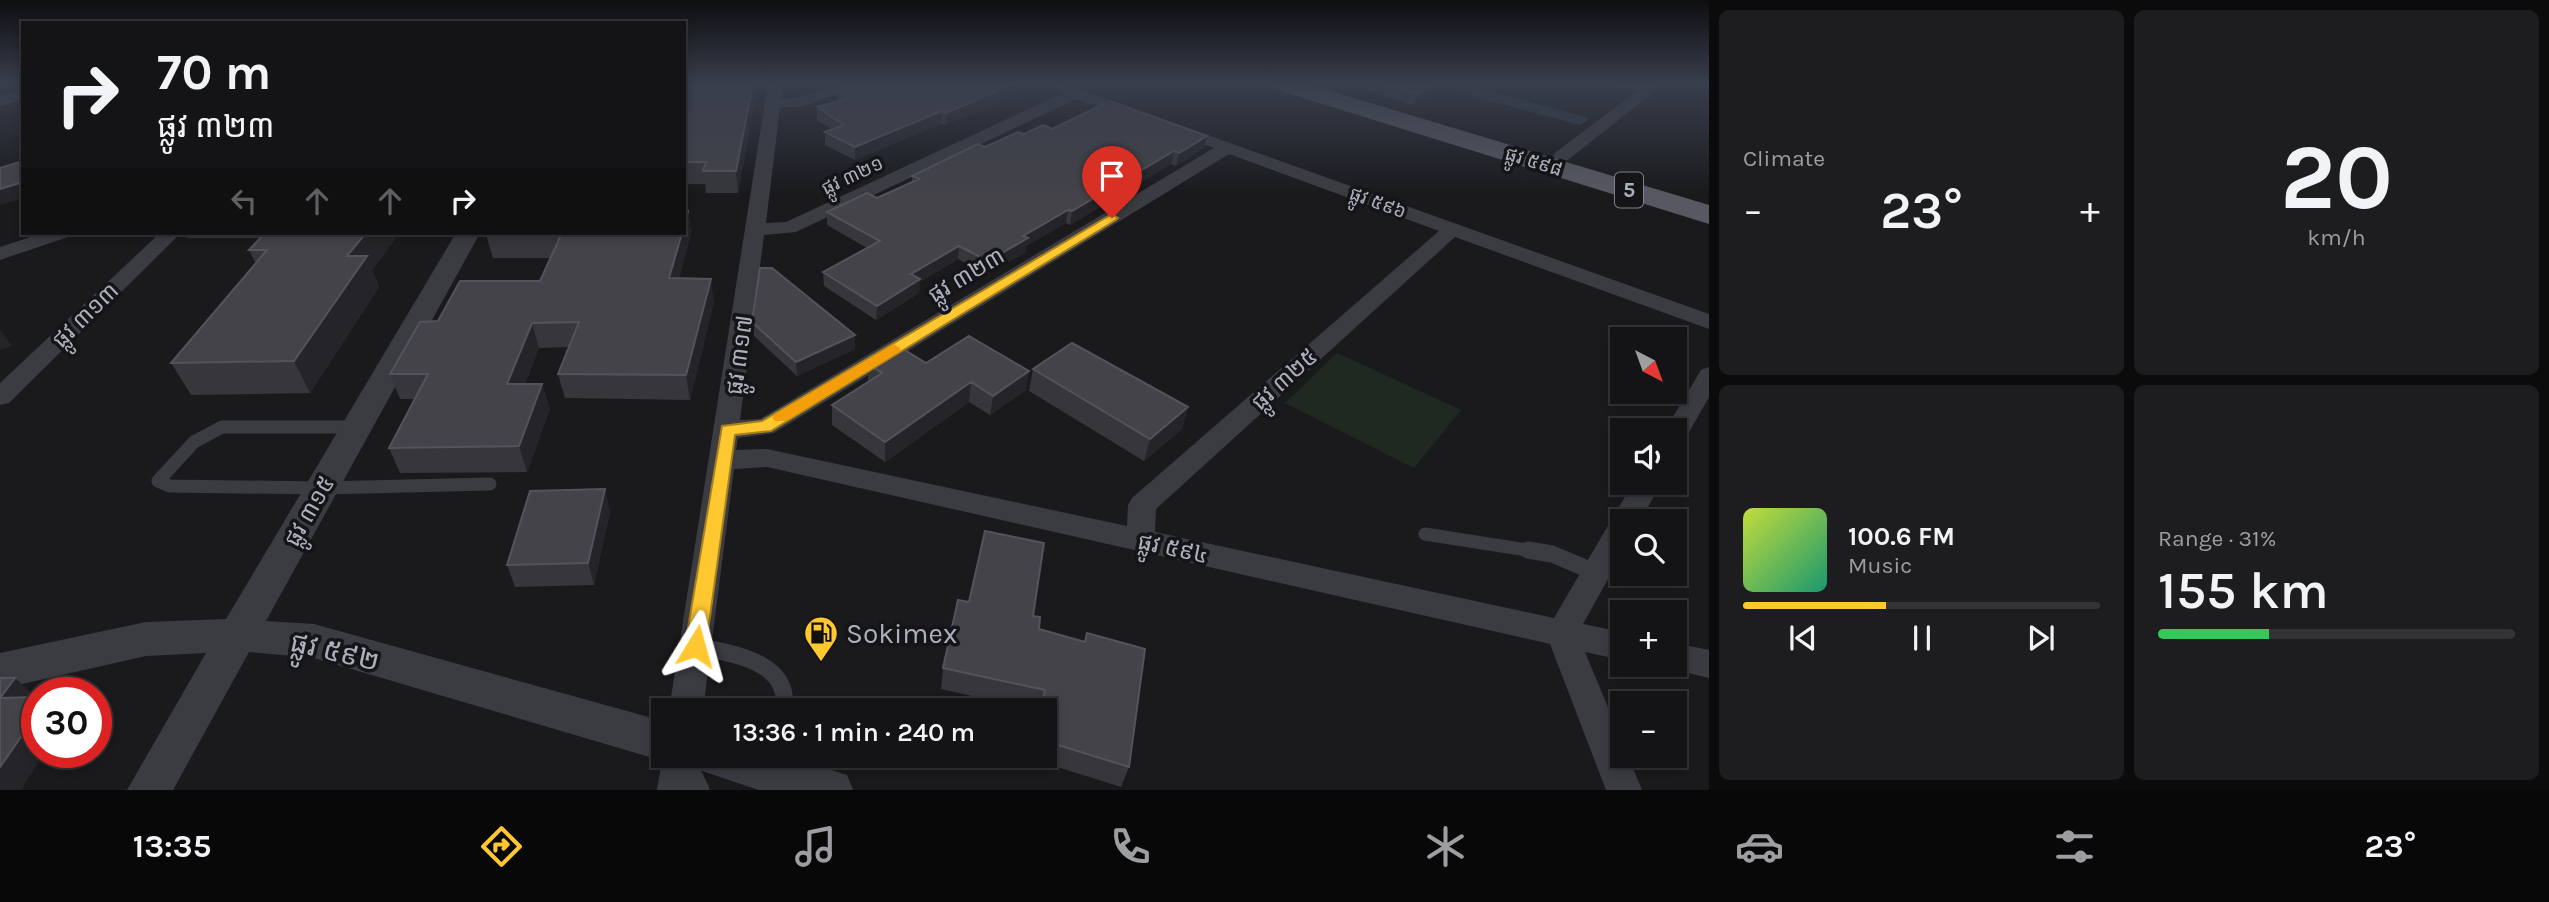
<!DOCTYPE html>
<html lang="en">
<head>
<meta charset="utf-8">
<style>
	:root { --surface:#141416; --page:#1d1d1f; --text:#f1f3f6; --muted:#9d9ea1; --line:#333335; --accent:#ffc730 }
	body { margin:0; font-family:Karla,"Noto Sans Khmer",sans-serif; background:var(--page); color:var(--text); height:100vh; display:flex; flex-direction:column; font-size:26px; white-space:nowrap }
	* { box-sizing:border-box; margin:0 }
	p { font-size:23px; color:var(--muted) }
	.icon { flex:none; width:38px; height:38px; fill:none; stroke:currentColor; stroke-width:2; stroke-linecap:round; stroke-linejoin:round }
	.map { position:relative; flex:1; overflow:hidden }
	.details { display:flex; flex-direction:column; gap:10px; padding:10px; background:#0b0b0c; width:840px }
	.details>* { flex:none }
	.banner { position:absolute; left:21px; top:21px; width:665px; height:214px; border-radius:0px; box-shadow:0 4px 10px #0003,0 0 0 2px var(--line); background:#141416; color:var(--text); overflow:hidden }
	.needle { width:46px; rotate:139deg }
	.tools { position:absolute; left:1610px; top:327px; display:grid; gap:14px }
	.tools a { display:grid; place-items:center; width:77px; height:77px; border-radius:0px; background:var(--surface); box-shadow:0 4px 10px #0003,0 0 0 2px var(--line); font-size:35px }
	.speed { position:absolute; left:21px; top:677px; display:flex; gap:14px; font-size:35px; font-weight:700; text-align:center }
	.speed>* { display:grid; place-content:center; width:91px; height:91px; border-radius:50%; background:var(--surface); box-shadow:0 4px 10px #0003,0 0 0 2px var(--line); line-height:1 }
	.speed .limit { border:10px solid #d22; background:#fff; color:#111 }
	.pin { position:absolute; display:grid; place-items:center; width:60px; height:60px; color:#fff; margin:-72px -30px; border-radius:50% 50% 50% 0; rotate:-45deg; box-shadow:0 0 7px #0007 }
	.pin .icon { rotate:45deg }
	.me { position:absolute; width:77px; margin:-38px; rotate:8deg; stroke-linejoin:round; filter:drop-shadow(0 0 5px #0008) }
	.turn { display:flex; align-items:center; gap:24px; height:147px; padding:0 21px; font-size:32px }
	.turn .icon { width:91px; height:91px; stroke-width:2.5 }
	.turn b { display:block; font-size:49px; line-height:60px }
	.lanes { display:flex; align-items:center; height:66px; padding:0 21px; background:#0003; justify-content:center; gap:35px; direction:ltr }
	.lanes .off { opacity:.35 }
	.big { font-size:52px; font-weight:600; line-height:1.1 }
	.details .card { flex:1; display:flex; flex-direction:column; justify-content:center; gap:10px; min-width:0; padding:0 24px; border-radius:10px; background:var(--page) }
	.details .dial { align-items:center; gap:0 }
	.dial b { font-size:91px; line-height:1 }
	.song { display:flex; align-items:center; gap:21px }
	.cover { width:84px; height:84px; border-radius:10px; background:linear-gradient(135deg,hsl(70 70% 55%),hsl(160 70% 35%)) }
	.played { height:7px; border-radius:4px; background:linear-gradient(90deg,var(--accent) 40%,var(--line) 40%) }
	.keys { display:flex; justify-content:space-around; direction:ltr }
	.heat { display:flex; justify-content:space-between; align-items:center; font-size:38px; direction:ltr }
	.charge { height:10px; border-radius:5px; background:linear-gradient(90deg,#34c759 31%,var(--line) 0) }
	.details .tiles { flex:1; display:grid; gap:10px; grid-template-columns:repeat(2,1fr) }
	.trip { position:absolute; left:651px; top:698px; width:406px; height:70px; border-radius:0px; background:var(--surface); box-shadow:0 4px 10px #0003,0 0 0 2px var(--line); font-weight:600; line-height:70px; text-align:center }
	.tabs { display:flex; height:112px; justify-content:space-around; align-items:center; background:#080809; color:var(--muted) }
	.tabs .icon { width:49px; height:49px }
	.tabs .on { color:var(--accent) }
	.tabs b { font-size:32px; color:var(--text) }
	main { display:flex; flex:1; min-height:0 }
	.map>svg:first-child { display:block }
</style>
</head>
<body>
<main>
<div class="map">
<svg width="1709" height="790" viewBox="0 0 1709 790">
	<rect width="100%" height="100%" fill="#1a1a1d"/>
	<path fill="#1f2921" d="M 1337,353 L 1461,410 L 1414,468 L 1285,403 Z"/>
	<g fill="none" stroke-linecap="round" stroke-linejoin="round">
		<path fill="#2e3843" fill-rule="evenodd" d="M 1432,83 L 1457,83 L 1586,117 L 1588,120 L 1580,125 L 1435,86 Z"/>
		<path stroke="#3b3c42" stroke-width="9" d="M 1616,83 L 1650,88"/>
		<path stroke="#3b3c42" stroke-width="13" d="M 355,427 L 222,427 L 194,442 L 158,481 L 170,486 L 322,488 L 490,484
			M 1425,534 L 1539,552"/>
		<path stroke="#3b3c42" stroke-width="17" d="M 1528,550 L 1552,554 L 1597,573
			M 696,646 C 731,654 791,660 784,710
			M 685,756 L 701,790"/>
		<path fill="#3b3c42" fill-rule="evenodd" d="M 768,83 L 783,83 L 781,99 C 811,98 829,83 861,83 L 858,86 L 804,106 L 780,108 L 766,223 L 786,222 L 1063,93 L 1041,83 L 1062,83 L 1142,112 L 1144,115 L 1136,120 L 1076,99 L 796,232 L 764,235 L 740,420 L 760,419 L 1214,148 L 1168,131 L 1166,128 L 1174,123 L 1709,314 L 1709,329 L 1455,237 L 1156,509 L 1155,532 L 1554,618 L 1633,483 L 1661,483 L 1640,522 L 1622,522 L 1622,554 L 1583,624 L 1622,632 L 1622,660 L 1585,652 L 1622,741 L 1622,756 L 1628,756 L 1642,790 L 1606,790 L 1550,644 L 767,467 L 734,469 L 703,710 L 669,710 ZM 1229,154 L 1439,231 L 1132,498 L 1128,505 L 1127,526 L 767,449 L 736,450 L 738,438 L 774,433 Z
			M 1648,83 L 1665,83 L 1568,160 L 1556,160 L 1553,156 L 1556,152 Z
			M 23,90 L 23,100 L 0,106 L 0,96 Z
			M 43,233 L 71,233 L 68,237 L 0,260 L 0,247 Z
			M 160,233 L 181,233 L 9,403 L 0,405 L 0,383 Z
			M 1709,367 L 1709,397 L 1684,441 L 1675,444 L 1675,430 L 1665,430 L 1701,370 Z
			M 1675,643 L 1709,650 L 1709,678 L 1664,667 L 1663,665 L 1675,665 Z
			M 663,754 L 663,756 L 698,756 L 693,790 L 657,790 Z"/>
		<path fill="#3b3c42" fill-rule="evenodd" d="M 456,233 L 480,233 L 266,621 L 314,624 L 663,721 L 663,756 L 676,756 L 663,761 L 314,658 L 249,652 L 173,790 L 127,790 L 206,653 L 146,656 L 0,689 L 0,653 L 146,622 L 226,619 Z
			M 692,756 L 787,756 L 847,775 L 853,790 L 759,790 L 699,770 Z"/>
		<path fill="#575861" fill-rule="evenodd" d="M 1267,83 L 1304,83 L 1709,205 L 1709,224 L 1271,88 Z"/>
	</g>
	<path fill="#36363b" d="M 684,83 L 756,96 L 738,193 L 706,193 L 705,184 L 684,184 Z
		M 1016,83 L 1015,95 L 945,125 L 941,124 L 855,160 L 825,145 L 825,132 L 832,129 L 817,120 L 817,107 L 838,101 L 838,92 Z
		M 1102,83 L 1131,83 L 1118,89 Z
		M 1341,83 L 1443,83 L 1442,86 L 1412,105 Z
		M 1052,129 L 1204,148 L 1176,166 L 1171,164 L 1070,225 L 1066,223 L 1026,246 L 1026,252 L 986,275 L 958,259 L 920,282 L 919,293 L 876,320 L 824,286 L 823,272 L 867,248 L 827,225 L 827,212 L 877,198 L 912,182 L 912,176 L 985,147 L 1024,134 Z
		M 688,211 L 691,234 L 679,278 L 714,302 L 690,400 L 565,398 L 558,374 L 569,347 L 539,348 L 525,384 L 542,384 L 550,409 L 527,472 L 400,473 L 389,448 L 415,399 L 400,399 L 390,374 L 438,321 L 540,281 L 551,258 L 493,258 L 486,235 Z
		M 184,233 L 393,233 L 395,239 L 372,270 L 379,287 L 310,393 L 191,395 L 171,363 L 256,264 L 249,250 L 260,238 L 187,238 Z
		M 752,322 L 855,349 L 797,376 L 754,336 Z
		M 926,363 L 1029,371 L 1026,390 L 990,415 L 969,402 L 885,462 L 832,425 L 832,405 L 868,382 L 868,364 Z
		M 1033,369 L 1188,407 L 1182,429 L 1144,461 L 1029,391 Z
		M 610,511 L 594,585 L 515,587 L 507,565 Z
		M 1033,616 L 1039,629 L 1129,767 L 1121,787 L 1029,758 L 1030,756 L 1045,756 L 1045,710 L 1034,710 L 941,689 L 943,668 Z"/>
	<path fill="#252529" d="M 753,83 L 755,83 L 756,96 L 738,193 L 736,171 Z
		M 1016,83 L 1015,95 L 945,125 L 946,113 Z
		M 1119,83 L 1131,83 L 1118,89 Z
		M 1434,83 L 1443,83 L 1442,86 L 1412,105 L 1417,94 Z
		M 942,111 L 941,124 L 855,160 L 855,147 Z
		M 1207,136 L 1204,148 L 1176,166 L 1179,153 Z
		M 1174,151 L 1171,164 L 1070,225 L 1072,211 Z
		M 23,182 L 23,198 L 0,205 L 0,189 Z
		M 1068,210 L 1066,223 L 1026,246 L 1026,252 L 986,275 L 988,261 L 1023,236 Z
		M 688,211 L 691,234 L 673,302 L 669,278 L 682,233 L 684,233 L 684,226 Z
		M 366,233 L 393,233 L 395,239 L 372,270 L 379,287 L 310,393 L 294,361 L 347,256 Z
		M 959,246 L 958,259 L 920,282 L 919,293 L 876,320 L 877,306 L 911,274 Z
		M 711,279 L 714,302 L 690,400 L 686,375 Z
		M 532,323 L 539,348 L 515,409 L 507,384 Z
		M 0,330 L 12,346 L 0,350 Z
		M 855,335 L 855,349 L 797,376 L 796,362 Z
		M 1029,371 L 1026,390 L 990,415 L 993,396 Z
		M 971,382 L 969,402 L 885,462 L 885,442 Z
		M 542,384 L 550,409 L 527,472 L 519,446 Z
		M 1188,407 L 1182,429 L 1144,461 L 1150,439 Z
		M 605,489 L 610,511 L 594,585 L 588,563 Z
		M 15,678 L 36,697 L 0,698 Z
		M 37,714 L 37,752 L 45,752 L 21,790 L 0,790 L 0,767 Z"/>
	<path fill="#434349" stroke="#53545b" stroke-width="2" d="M 684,83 L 753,83 L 736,171 L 703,171 L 706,162 L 684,162 Z
		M 863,83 L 1015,83 L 946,113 L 942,111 L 855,147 L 825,132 L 844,125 L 817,107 L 850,98 L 838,92 Z
		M 1381,83 L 1434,83 L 1417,94 Z
		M 1110,101 L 1207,136 L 1179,153 L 1174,151 L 1072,211 L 1068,210 L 1023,236 L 1028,238 L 988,261 L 959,246 L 911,274 L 920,279 L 877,306 L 823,272 L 880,241 L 827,212 L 867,193 L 877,198 L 919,179 L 912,176 L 978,144 L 985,147 L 1018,132 L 1024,134 L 1043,125 L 1052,129 Z
		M 23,161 L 23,182 L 0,189 L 0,168 Z
		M 684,211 L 688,211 L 684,226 Z
		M 265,233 L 366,233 L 347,256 L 367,256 L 294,361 L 171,363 L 267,250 L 249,250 Z
		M 487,233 L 682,233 L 669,278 L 711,279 L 686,375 L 558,374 L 579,322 L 532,323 L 507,384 L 542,384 L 519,446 L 389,448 L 428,374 L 390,374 L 420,322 L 438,321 L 460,281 L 540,281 L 561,235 L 486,235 Z
		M 760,268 L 772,268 L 855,335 L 796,362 L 752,322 Z
		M 969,336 L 1029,371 L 993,396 L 971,382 L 885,442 L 832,405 L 882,373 L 868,364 L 898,346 L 926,363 Z
		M 1072,343 L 1188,407 L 1150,439 L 1033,369 Z
		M 605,489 L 588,563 L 507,565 L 530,491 Z
		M 985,531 L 1044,543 L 1033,616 L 1040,617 L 1039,629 L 1085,642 L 1087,633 L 1145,649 L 1129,767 L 1045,741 L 1045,710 L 1040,710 L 1045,690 L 943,668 L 958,600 L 969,602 Z
		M 0,678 L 15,678 L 0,698 Z
		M 37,697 L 37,714 L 0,767 L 0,698 Z"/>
	<linearGradient id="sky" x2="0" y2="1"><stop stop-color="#0e0e10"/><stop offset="0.43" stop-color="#383e4c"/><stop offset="1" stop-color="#383e4c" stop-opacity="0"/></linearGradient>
	<rect width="1709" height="194" fill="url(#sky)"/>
	<path fill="#ffc730" stroke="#a6811f" stroke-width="2" d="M 1112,214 L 1118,218 L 1116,220 L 771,431 L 735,435 L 706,646 L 703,653 L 696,655 L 688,653 L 685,646 L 722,426 L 762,421 Z"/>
	<path fill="#f59e0b" d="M 894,344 L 901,349 L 899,352 L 786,421 L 775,421 L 772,418 L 775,414 Z"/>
	<defs>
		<g id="fuel-pin" transform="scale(1.75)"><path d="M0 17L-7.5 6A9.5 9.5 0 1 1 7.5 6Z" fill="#ffc730" stroke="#151518"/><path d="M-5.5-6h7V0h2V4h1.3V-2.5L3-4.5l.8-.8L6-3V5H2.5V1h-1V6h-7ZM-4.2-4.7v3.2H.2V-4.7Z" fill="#111"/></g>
	</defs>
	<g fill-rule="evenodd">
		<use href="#fuel-pin" x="821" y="633"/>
	</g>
	<g text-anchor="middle" stroke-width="7" stroke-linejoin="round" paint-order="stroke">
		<g font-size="19" fill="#acb0bd" stroke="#151518">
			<text transform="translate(1534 161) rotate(17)" y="7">ផ្លូវ ៥៩៨</text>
			<text transform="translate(852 175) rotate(-25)" y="7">ផ្លូវ ៣២១</text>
			<text transform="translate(1378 202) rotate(20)" y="7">ផ្លូវ ៥៩៦</text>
		</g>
		<rect fill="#151518" stroke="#7f828c" stroke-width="2" x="1615" y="172.5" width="28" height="35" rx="5"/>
		<g font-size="21" font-weight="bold" fill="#acb0bd">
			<text x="1629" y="197">5</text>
		</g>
		<g font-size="23" fill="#acb0bd" stroke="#151518">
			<text transform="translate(966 275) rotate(-31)" y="8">ផ្លូវ ៣២៣</text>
			<text transform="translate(85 315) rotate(-44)" y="8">ផ្លូវ ៣១៣</text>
			<text transform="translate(739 355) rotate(-82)" y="8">ផ្លូវ ៣១៧</text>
			<text transform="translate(1284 379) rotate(-42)" y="8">ផ្លូវ ៣២៥</text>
			<text transform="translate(309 511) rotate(-60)" y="8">ផ្លូវ ៣១៥</text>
			<text transform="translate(1173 548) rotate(12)" y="8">ផ្លូវ ៥៩៤</text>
		</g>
		<g font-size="28" fill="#acb0bd" stroke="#151518" text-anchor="start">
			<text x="846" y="643">Sokimex</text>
		</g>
		<g font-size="28" fill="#acb0bd" stroke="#151518">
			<text transform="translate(335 651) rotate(13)" y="10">ផ្លូវ ៥៩២</text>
		</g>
	</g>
</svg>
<div class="tools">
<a><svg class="needle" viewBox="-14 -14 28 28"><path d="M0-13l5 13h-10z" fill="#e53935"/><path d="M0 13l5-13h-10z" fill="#9d9ea1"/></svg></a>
<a><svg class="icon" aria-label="sound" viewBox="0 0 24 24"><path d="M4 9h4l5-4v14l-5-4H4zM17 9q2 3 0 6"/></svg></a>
<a><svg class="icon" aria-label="search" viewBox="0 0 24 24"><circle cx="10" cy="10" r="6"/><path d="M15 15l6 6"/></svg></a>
<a>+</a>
<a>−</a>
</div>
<div class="speed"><div class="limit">30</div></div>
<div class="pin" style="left:1112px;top:218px;background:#d93025"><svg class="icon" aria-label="arrive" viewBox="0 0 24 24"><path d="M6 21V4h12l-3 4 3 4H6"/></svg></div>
<svg class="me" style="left:696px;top:646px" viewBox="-20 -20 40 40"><path d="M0-17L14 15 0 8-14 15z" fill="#ffc730" stroke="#fff" stroke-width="4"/></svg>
<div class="trip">13:36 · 1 min · 240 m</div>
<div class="banner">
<div class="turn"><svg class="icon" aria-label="right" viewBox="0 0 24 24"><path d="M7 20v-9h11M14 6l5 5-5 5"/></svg><div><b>70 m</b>ផ្លូវ ៣២៣</div></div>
<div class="lanes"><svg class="icon off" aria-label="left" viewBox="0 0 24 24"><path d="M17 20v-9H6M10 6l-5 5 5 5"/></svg><svg class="icon off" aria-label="ahead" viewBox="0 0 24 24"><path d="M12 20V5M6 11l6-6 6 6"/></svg><svg class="icon off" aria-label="ahead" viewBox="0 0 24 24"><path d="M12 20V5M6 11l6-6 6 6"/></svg><svg class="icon" aria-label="right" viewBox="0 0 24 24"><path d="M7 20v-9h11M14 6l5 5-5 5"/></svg></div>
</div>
</div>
<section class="details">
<div class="tiles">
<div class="card"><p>Climate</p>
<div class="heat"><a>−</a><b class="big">23°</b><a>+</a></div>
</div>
<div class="card dial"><b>20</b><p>km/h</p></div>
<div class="card">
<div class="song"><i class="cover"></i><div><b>100.6 FM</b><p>Music</p></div></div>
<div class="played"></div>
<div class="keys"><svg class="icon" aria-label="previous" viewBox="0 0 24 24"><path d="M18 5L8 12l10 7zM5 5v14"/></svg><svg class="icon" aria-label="pause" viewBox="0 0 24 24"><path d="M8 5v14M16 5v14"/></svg><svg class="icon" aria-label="next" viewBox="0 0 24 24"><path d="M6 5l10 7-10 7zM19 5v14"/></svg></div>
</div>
<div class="card"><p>Range · 31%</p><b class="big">155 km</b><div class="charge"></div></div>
</div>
</section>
</main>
<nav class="tabs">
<b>13:35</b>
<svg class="icon on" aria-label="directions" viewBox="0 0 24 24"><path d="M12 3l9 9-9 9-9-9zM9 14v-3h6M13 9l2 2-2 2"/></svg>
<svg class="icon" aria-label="music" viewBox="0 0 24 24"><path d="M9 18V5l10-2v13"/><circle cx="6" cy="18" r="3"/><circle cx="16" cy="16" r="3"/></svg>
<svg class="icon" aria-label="phone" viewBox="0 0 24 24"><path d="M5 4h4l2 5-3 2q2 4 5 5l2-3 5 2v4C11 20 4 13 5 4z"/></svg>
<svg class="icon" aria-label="climate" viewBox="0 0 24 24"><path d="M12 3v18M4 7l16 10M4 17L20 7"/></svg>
<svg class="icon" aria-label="car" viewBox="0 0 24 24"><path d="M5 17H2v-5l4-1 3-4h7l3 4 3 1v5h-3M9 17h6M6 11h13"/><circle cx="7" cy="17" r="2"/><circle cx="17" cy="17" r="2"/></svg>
<svg class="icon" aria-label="filters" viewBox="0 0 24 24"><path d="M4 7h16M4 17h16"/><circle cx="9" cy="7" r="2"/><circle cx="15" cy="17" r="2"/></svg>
<b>23°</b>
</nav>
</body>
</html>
